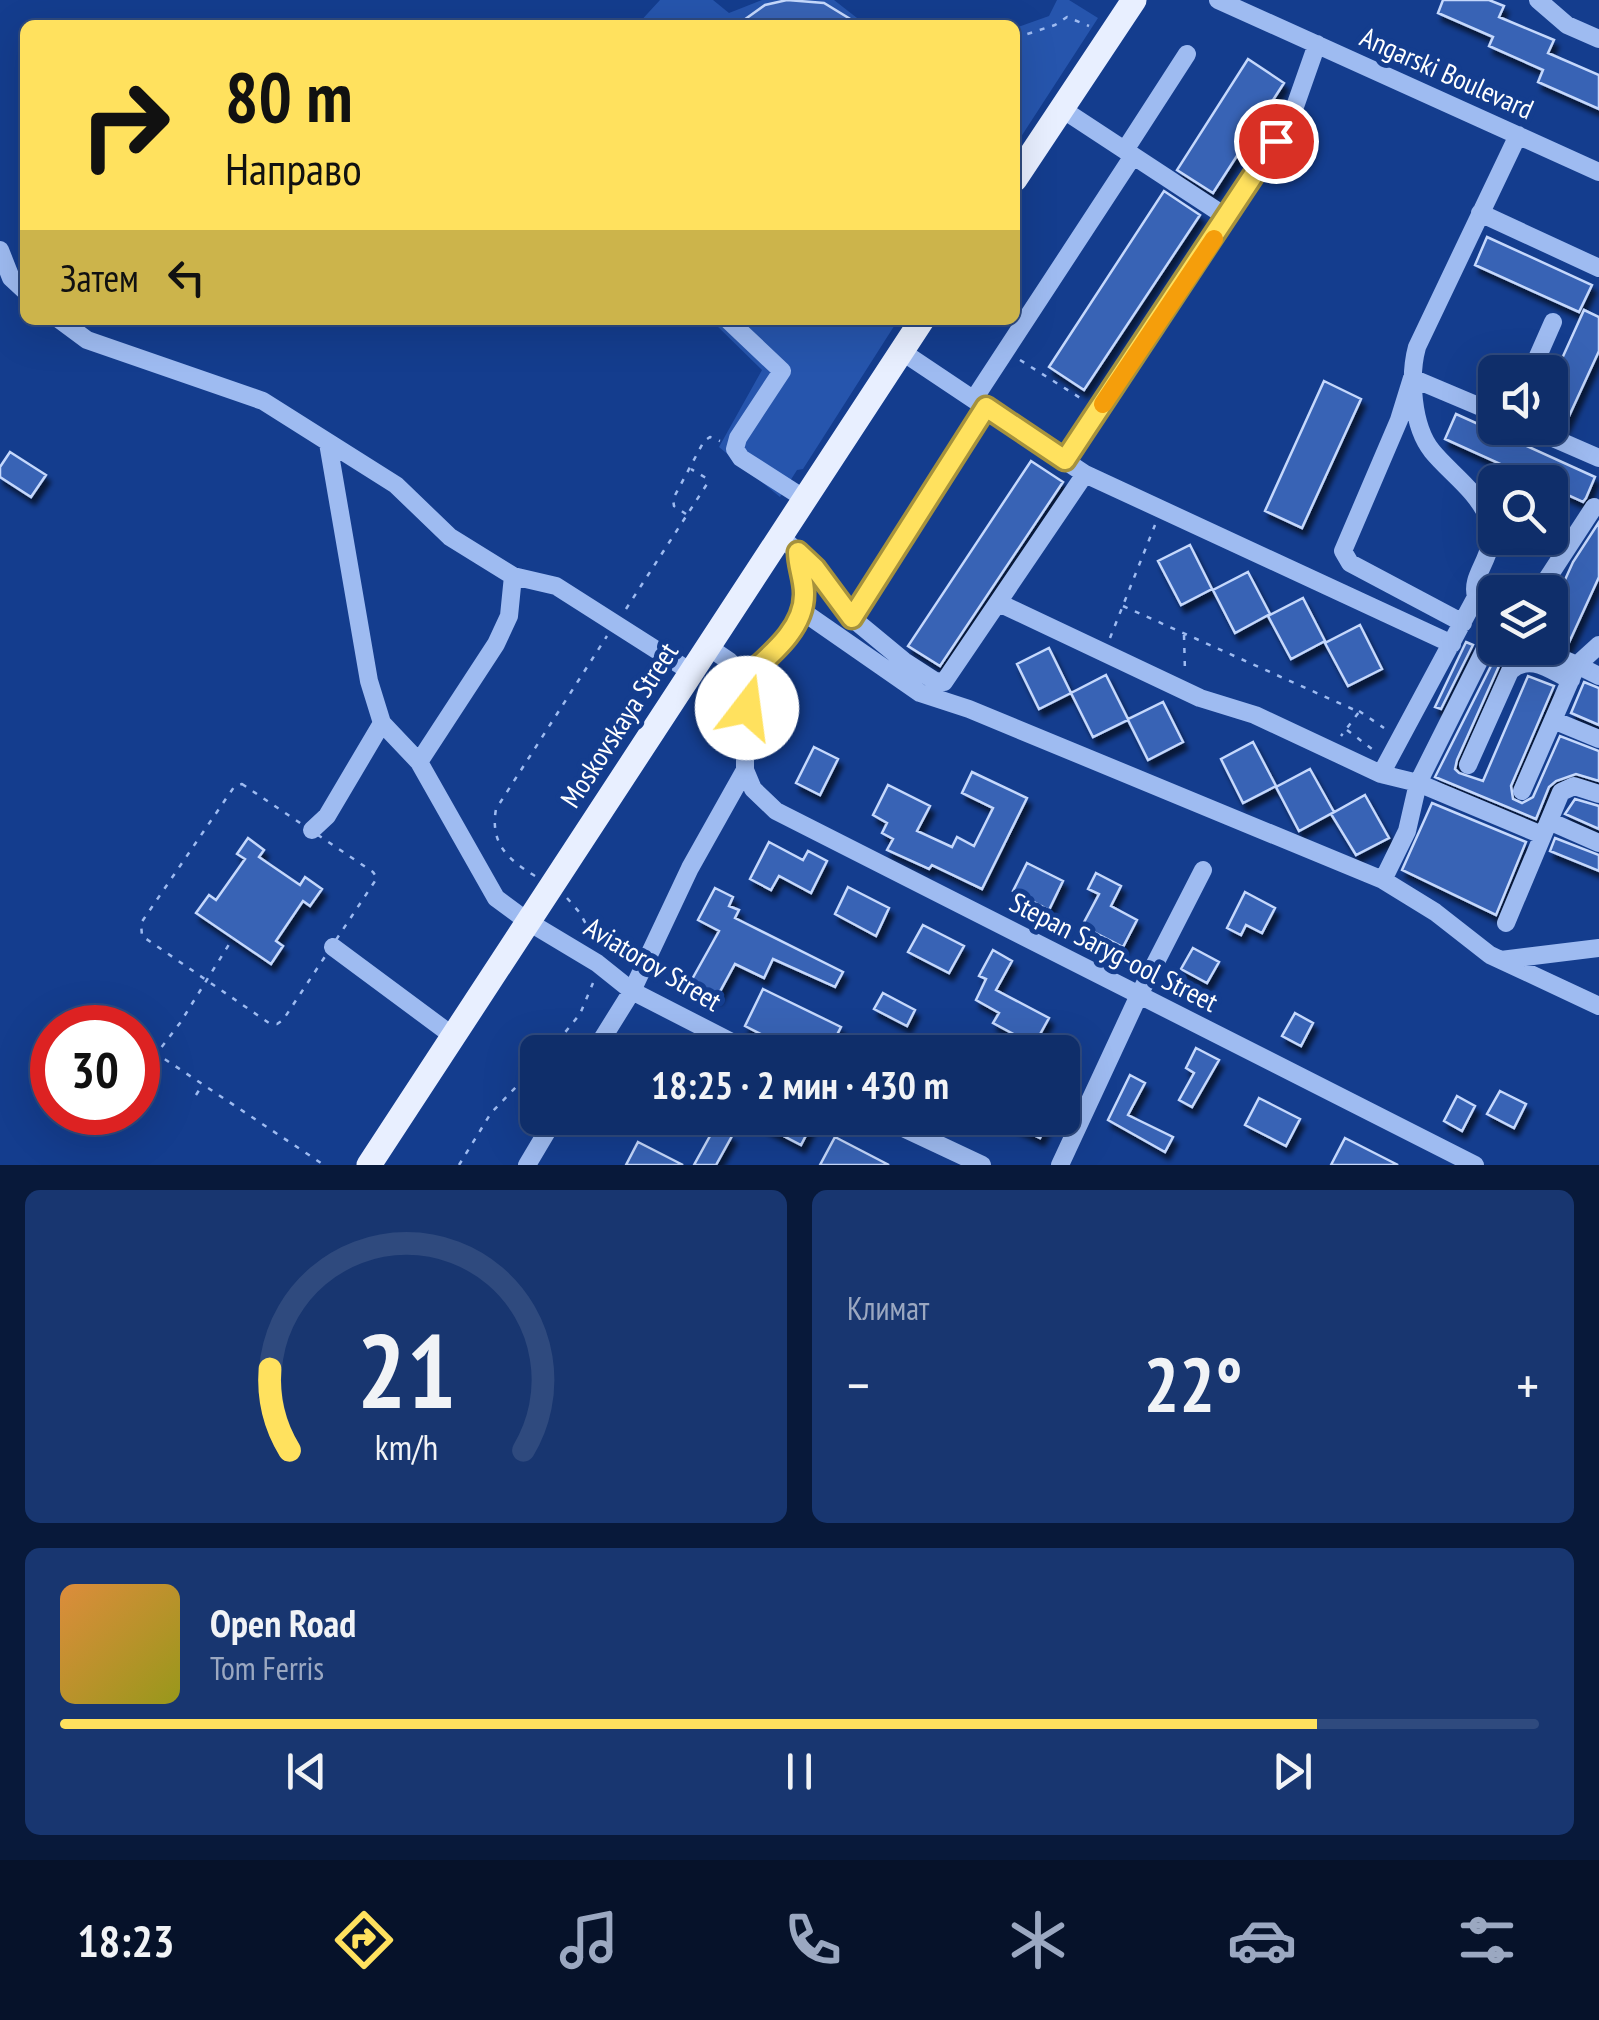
<!DOCTYPE html>
<html lang="ru">
<head>
<meta charset="utf-8">
<style>
	:root { --surface:#0f2e6a; --page:#183670; --text:#f1f3f6; --muted:#9ba8c1; --line:#2f4a7e; --accent:#ffe15e }
	body { margin:0; font-family:"PT Sans Narrow",sans-serif; background:var(--page); color:var(--text); height:100vh; display:flex; flex-direction:column; font-size:38px; white-space:nowrap }
	* { box-sizing:border-box; margin:0 }
	p { font-size:32px; color:var(--muted) }
	.icon { flex:none; width:55px; height:55px; fill:none; stroke:currentColor; stroke-width:2; stroke-linecap:round; stroke-linejoin:round }
	.map { position:relative; height:1165px; overflow:hidden }
	.drawer { display:flex; flex-direction:column; gap:25px; padding:25px; background:#08193a; flex:1 }
	.drawer>* { flex:none }
	.guide { position:absolute; left:20px; top:20px; width:1000px; height:305px; border-radius:15px; box-shadow:0 10px 40px #0002,0 0 0 2px var(--line); background:#ffe15e; color:#111; overflow:hidden }
	.buttons { position:absolute; left:1478px; top:355px; display:grid; gap:20px }
	.buttons a { display:grid; place-items:center; width:90px; height:90px; border-radius:15px; background:var(--surface); box-shadow:0 10px 40px #0002,0 0 0 2px var(--line); font-size:50px }
	.speed { position:absolute; left:30px; top:1005px; display:flex; gap:20px; font-size:50px; font-weight:700; text-align:center }
	.speed>* { display:grid; place-content:center; width:130px; height:130px; border-radius:50%; background:var(--surface); box-shadow:0 10px 40px #0002,0 0 0 2px var(--line); line-height:1 }
	.speed .limit { border:15px solid #d22; background:#fff; color:#111 }
	.pin { position:absolute; display:grid; place-items:center; width:85px; height:85px; color:#fff; margin:-42px; border:5px solid #fff; border-radius:50%; box-shadow:0 2px 10px #0007 }
	.me { position:absolute; width:110px; margin:-55px; rotate:15deg; stroke-linejoin:round; filter:drop-shadow(0 0 8px #0008) }
	.turn { display:flex; align-items:center; gap:35px; height:210px; padding:0 40px; font-size:45px }
	.turn .icon { width:130px; height:130px; stroke-width:2.5 }
	.turn b { display:block; font-size:70px; line-height:85px }
	.then { display:flex; align-items:center; height:95px; padding:0 40px; background:#0003; gap:20px; font-size:38px }
	.big { font-size:75px; font-weight:700; line-height:1.1 }
	.drawer .widget { flex:1; display:flex; flex-direction:column; justify-content:center; gap:15px; min-width:0; padding:0 35px; border-radius:15px; background:var(--page) }
	.drawer .dial { align-items:center; gap:0 }
	.dial svg { height:260px; overflow:visible; fill:none; stroke:var(--line); stroke-width:7; stroke-linecap:round; text-anchor:middle }
	.dial text { fill:var(--text); stroke:none }
	.song { display:flex; align-items:center; gap:30px }
	.cover { width:120px; height:120px; border-radius:15px; background:linear-gradient(135deg,hsl(30 70% 55%),hsl(60 70% 35%)) }
	.played { height:10px; border-radius:5px; background:linear-gradient(90deg,var(--accent) 85%,var(--line) 85%) }
	.keys { display:flex; justify-content:space-around; direction:ltr }
	.heat { display:flex; justify-content:space-between; align-items:center; font-size:55px; direction:ltr }
	.drawer .tiles { flex:1; display:grid; gap:25px; grid-template-columns:1fr 1fr }
	.widget:last-child { grid-column:span 2 }
	.trip { position:absolute; left:520px; top:1035px; width:560px; height:100px; border-radius:15px; background:var(--surface); box-shadow:0 10px 40px #0002,0 0 0 2px var(--line); font-weight:700; line-height:100px; text-align:center }
	.tabs { display:flex; height:160px; justify-content:space-around; align-items:center; background:#06122a; color:var(--muted) }
	.tabs .icon { width:70px; height:70px }
	.tabs .current { color:var(--accent) }
	.tabs b { font-size:45px; color:var(--text) }
	.map>svg:first-child { display:block }
</style>
</head>
<body>
<div class="map">
<svg width="1599" height="1165" viewBox="0 0 1599 1165">
	<defs>
		<filter id="shadow"><feDropShadow dx="4" dy="7" stdDeviation="2.5" flood-color="#0009"/></filter>
	</defs>
	<rect width="100%" height="100%" fill="#143d8e"/>
	<path fill="#2655ad" d="M 660,0 L 713,0 L 729,13 L 762,0 L 834,0 L 866,25 L 637,25 Z
		M 1057,0 L 1069,0 L 1098,18 L 1015,146 L 1015,28 L 1049,16 Z
		M 711,320 L 898,320 L 803,469 L 797,470 L 780,497 L 719,447 L 762,370 Z"/>
	<path fill="#3863b5" stroke="#c5d8fc" stroke-width="2.5" filter="url(#shadow)" d="M 787,0 L 824,3 L 860,25 L 737,25 L 765,5 Z
		M 1443,0 L 1489,0 L 1504,6 L 1499,17 L 1554,40 L 1548,53 L 1599,75 L 1599,109 L 1538,82 L 1543,70 L 1489,46 L 1493,37 L 1438,13 Z
		M 1248,59 L 1284,83 L 1213,193 L 1177,170 Z
		M 1164,191 L 1200,215 L 1084,390 L 1049,367 Z
		M 1487,237 L 1592,285 L 1579,312 L 1475,265 Z
		M 1584,310 L 1599,317 L 1599,351 L 1564,427 L 1550,420 L 1550,385 Z
		M 1324,381 L 1361,399 L 1302,528 L 1265,511 Z
		M 1456,414 L 1595,477 L 1586,498 L 1583,502 L 1550,487 L 1550,482 L 1540,482 L 1445,439 Z
		M 10,452 L 46,475 L 31,497 L 0,477 L 0,467 Z
		M 1031,461 L 1063,482 L 940,666 L 908,646 Z
		M 1599,522 L 1599,577 L 1567,647 L 1550,640 L 1550,613 L 1573,562 Z
		M 1190,545 L 1212,589 L 1181,605 L 1158,561 Z
		M 1248,572 L 1270,614 L 1235,633 L 1213,590 Z
		M 1303,598 L 1325,641 L 1291,659 L 1268,616 Z
		M 1360,625 L 1382,669 L 1348,686 L 1325,643 Z
		M 1466,642 L 1473,645 L 1441,709 L 1435,707 Z
		M 1049,648 L 1071,693 L 1039,709 L 1017,664 Z
		M 1500,648 L 1511,648 L 1499,666 L 1457,760 L 1455,769 L 1459,773 L 1483,781 L 1528,676 L 1554,686 L 1511,786 L 1513,799 L 1522,803 L 1533,797 L 1560,736 L 1599,751 L 1599,781 L 1576,774 L 1556,781 L 1549,787 L 1536,819 L 1435,777 Z
		M 1106,675 L 1128,719 L 1163,702 L 1183,742 L 1148,760 L 1128,720 L 1093,737 L 1071,693 Z
		M 1584,682 L 1599,688 L 1599,725 L 1571,713 Z
		M 1253,742 L 1276,786 L 1243,803 L 1221,759 Z
		M 814,747 L 838,759 L 820,795 L 796,783 Z
		M 1310,769 L 1334,812 L 1299,831 L 1276,787 Z
		M 972,772 L 1027,798 L 982,889 L 932,865 L 929,869 L 887,850 L 893,839 L 882,833 L 887,823 L 873,815 L 888,785 L 930,806 L 917,831 L 952,847 L 957,837 L 974,846 L 993,808 L 962,793 Z
		M 1365,795 L 1389,838 L 1356,855 L 1331,814 Z
		M 1575,799 L 1599,806 L 1599,829 L 1565,814 Z
		M 1432,803 L 1526,842 L 1496,915 L 1402,870 Z
		M 248,838 L 264,850 L 259,857 L 300,885 L 305,877 L 322,889 L 310,906 L 303,901 L 276,941 L 283,946 L 271,964 L 196,913 L 209,895 L 216,900 L 245,859 L 237,854 Z
		M 1555,838 L 1599,855 L 1599,871 L 1550,851 Z
		M 769,842 L 803,860 L 808,851 L 827,861 L 811,893 L 779,876 L 771,890 L 750,879 Z
		M 1027,863 L 1063,881 L 1049,910 L 1013,891 Z
		M 1096,873 L 1121,886 L 1111,906 L 1137,920 L 1123,947 L 1082,926 L 1099,894 L 1088,889 Z
		M 848,887 L 889,908 L 876,936 L 835,914 Z
		M 715,888 L 733,897 L 729,906 L 739,910 L 735,918 L 843,972 L 835,987 L 773,959 L 764,978 L 735,964 L 717,997 L 690,983 L 719,931 L 698,920 Z
		M 1245,892 L 1275,908 L 1262,933 L 1246,925 L 1241,935 L 1227,928 Z
		M 923,925 L 964,946 L 949,973 L 908,952 Z
		M 1193,948 L 1219,962 L 1207,983 L 1181,969 Z
		M 993,950 L 1012,961 L 996,990 L 1049,1018 L 1034,1045 L 993,1023 L 999,1013 L 976,1000 L 986,979 L 979,976 Z
		M 763,989 L 841,1027 L 828,1052 L 796,1052 L 745,1026 Z
		M 883,993 L 915,1010 L 907,1026 L 874,1009 Z
		M 1295,1013 L 1313,1023 L 1301,1046 L 1282,1036 Z
		M 1196,1048 L 1219,1060 L 1192,1107 L 1179,1100 L 1194,1073 L 1186,1068 Z
		M 1130,1075 L 1145,1083 L 1128,1115 L 1173,1137 L 1165,1152 L 1108,1120 Z
		M 1500,1091 L 1526,1104 L 1514,1128 L 1487,1114 Z
		M 1457,1096 L 1475,1106 L 1462,1131 L 1444,1121 Z
		M 1259,1098 L 1300,1119 L 1286,1146 L 1245,1125 Z
		M 749,1118 L 815,1118 L 801,1145 Z
		M 999,1118 L 1050,1118 L 1040,1138 Z
		M 715,1127 L 732,1136 L 716,1165 L 694,1165 Z
		M 835,1137 L 889,1165 L 820,1165 Z
		M 1345,1138 L 1398,1165 L 1331,1165 Z
		M 638,1142 L 683,1165 L 626,1165 Z"/>
	<g fill="none" stroke-linecap="round" stroke-linejoin="round">
		<path stroke="#9ebbf1" stroke-width="2.5" stroke-dasharray="5 8" stroke-linecap="butt" d="M 1015,38 L 1055,25 L 1067,17 L 1089,26
			M 1020,360 L 1085,401
			M 686,514 L 674,506 L 673,499 L 704,441 L 710,437 L 720,441
			M 1123,606 L 1359,712 L 1341,736
			M 626,609 L 707,484 L 706,478 L 691,469
			M 1184,635 L 1185,672
			M 1110,638 L 1155,525
			M 1359,711 L 1384,728
			M 1347,730 L 1372,749
			M 242,784 L 373,872 L 377,878 L 283,1020 L 277,1024 L 269,1023 L 142,936 L 141,923 L 234,787 Z
			M 535,876 C 507,859 490,843 496,809 L 607,636
			M 567,898 L 580,913 L 595,941
			M 154,1052 L 324,1165
			M 549,1052 L 580,1014 L 593,983
			M 138,1078 L 180,1023 L 233,938
			M 196,1095 L 203,1084
			M 101,1133 L 115,1112
			M 459,1165 L 491,1113 L 538,1064"/>
		<path stroke="#9ebbf1" stroke-width="18" d="M 1218,0 L 1599,172
			M 1538,0 L 1567,25 L 1599,39
			M 1062,109 L 1228,218
			M 1125,150 L 1187,54
			M 1480,213 L 1599,268
			M 0,250 L 11,278 L 25,291
			M 60,320 L 87,340 L 263,401 L 396,485 L 450,537 L 513,576
			M 728,320 L 782,371 L 738,438 L 735,449 L 741,458 L 805,499
			M 901,351 L 1085,474 L 1452,644
			M 1531,372 L 1553,322
			M 974,399 L 1133,156
			M 1530,428 L 1599,458
			M 328,443 L 369,681 L 382,723 L 419,762
			M 1065,460 L 1228,218 L 1292,115 L 1317,44
			M 780,536 L 815,568 L 852,618 L 904,661 L 935,681 L 944,682 L 1085,474
			M 1544,538 L 1565,548
			M 1532,592 L 1547,579 L 1594,507
			M 999,603 L 1200,698 L 1255,715 L 1381,774 L 1418,783 L 1407,831 L 1383,880
			M 802,611 L 920,693 L 969,709 L 1383,880 L 1435,912 L 1490,955 L 1599,1006
			M 852,618 L 986,407
			M 1495,621 C 1489,614 1479,606 1476,596 C 1469,572 1502,553 1487,516 C 1476,490 1449,472 1432,451 C 1412,426 1409,376 1417,347 L 1518,135
			M 1463,623 L 1350,563 L 1343,551 L 1399,420 L 1412,378 L 1495,413
			M 1495,629 L 1418,783 L 1542,835
			M 1537,648 L 1577,665 L 1599,645
			M 691,672 L 556,586 L 513,576 L 509,616 L 496,644 L 419,762 L 496,898 L 527,921 L 597,963 L 632,991 L 751,1052
			M 745,678 C 769,656 805,629 804,593 C 804,579 798,566 798,552
			M 1553,720 L 1599,739
			M 1468,765 L 1510,671 C 1530,653 1550,670 1571,680
			M 745,770 L 753,789 L 776,811 L 1475,1165
			M 1381,774 L 1476,597
			M 1522,791 L 1577,665 L 1599,676
			M 1549,821 L 1599,843
			M 312,830 L 327,816 L 382,723
			M 1506,923 L 1561,792 L 1574,786 L 1599,794
			M 333,947 L 453,1036
			M 1501,960 L 1599,948
			M 594,1052 L 632,991 L 690,868 L 745,770 L 745,678 L 729,661 L 707,646
			M 882,1118 L 982,1165
			M 527,1165 L 555,1118
			M 1060,1165 L 1139,995 L 1203,870"/>
		<path stroke="#e8efff" stroke-width="25" d="M 1015,179 L 1134,0
			M 369,1165 L 922,320"/>
	</g>
	<g fill="none" stroke-linecap="round" stroke-linejoin="round">
		<g stroke="#a6923d" stroke-width="25">
			<path id="route" d="M 747,708 L 745,678 C 769,656 805,629 804,593 C 804,579 798,566 798,552 L 815,568 L 852,618 L 986,407 L 1065,460 L 1276,141"/>
		</g>
		<use href="#route" stroke="#ffe15e" stroke-width="18"/>
		<path stroke="#f59e0b" stroke-width="18" d="M 1103,404 L 1214,239"/>
	</g>
	<g text-anchor="middle" stroke-width="10" stroke-linejoin="round" paint-order="stroke">
		<g font-size="28" fill="#fff" stroke="#143d8e">
			<text transform="translate(1447 73) rotate(24)" y="10">Angarski Boulevard</text>
			<text transform="translate(619 725) rotate(-57)" y="10">Moskovskaya Street</text>
			<text transform="translate(1114 952) rotate(27)" y="10">Stepan Saryg-ool Street</text>
			<text transform="translate(653 964) rotate(31)" y="10">Aviatorov Street</text>
		</g>
	</g>
</svg>
<div class="buttons">
<a><svg class="icon" aria-label="sound" viewBox="0 0 24 24"><path d="M4 9h4l5-4v14l-5-4H4zM17 9q2 3 0 6"/></svg></a>
<a><svg class="icon" aria-label="search" viewBox="0 0 24 24"><circle cx="10" cy="10" r="6"/><path d="M15 15l6 6"/></svg></a>
<a><svg class="icon" aria-label="layers" viewBox="0 0 24 24"><path d="M12 4l9 5-9 5-9-5zM3 14l9 5 9-5"/></svg></a>
</div>
<div class="speed"><div class="limit">30</div></div>
<div class="pin" style="left:1276px;top:141px;background:#d93025"><svg class="icon" aria-label="arrive" viewBox="0 0 24 24"><path d="M6 21V4h12l-3 4 3 4H6"/></svg></div>
<svg class="me" style="left:747px;top:708px" viewBox="-20 -20 40 40"><circle r="19" fill="#fff"/><path d="M0-13L10 11 0 6-10 11z" fill="#ffe15e"/></svg>
<div class="trip">18:25 · 2 мин · 430 m</div>
<div class="guide">
<div class="turn"><svg class="icon" aria-label="right" viewBox="0 0 24 24"><path d="M7 20v-9h11M14 6l5 5-5 5"/></svg><div><b>80 m</b>Направо</div></div>
<div class="then">Затем<svg class="icon" aria-label="left" viewBox="0 0 24 24"><path d="M17 20v-9H6M10 6l-5 5 5 5"/></svg></div>
</div>
</div>
<section class="drawer">
<div class="tiles">
<div class="widget dial"><svg viewBox="0 0 100 80">
<path d="M14 69A42 42 0 1 1 86 69"/>
<path d="M14 69A42 42 0 0 1 8 44" stroke="#ffe15e"/>
<text x="50" y="56" font-size="32" font-weight="700">21</text>
<text x="50" y="72" font-size="11">km/h</text>
</svg></div>
<div class="widget"><p>Климат</p>
<div class="heat"><a>−</a><b class="big">22°</b><a>+</a></div>
</div>
<div class="widget">
<div class="song"><i class="cover"></i><div><b>Open Road</b><p>Tom Ferris</p></div></div>
<div class="played"></div>
<div class="keys"><svg class="icon" aria-label="previous" viewBox="0 0 24 24"><path d="M18 5L8 12l10 7zM5 5v14"/></svg><svg class="icon" aria-label="pause" viewBox="0 0 24 24"><path d="M8 5v14M16 5v14"/></svg><svg class="icon" aria-label="next" viewBox="0 0 24 24"><path d="M6 5l10 7-10 7zM19 5v14"/></svg></div>
</div>
</div>
</section>
<nav class="tabs">
<b>18:23</b>
<svg class="icon current" aria-label="directions" viewBox="0 0 24 24"><path d="M12 3l9 9-9 9-9-9zM9 14v-3h6M13 9l2 2-2 2"/></svg>
<svg class="icon" aria-label="music" viewBox="0 0 24 24"><path d="M9 18V5l10-2v13"/><circle cx="6" cy="18" r="3"/><circle cx="16" cy="16" r="3"/></svg>
<svg class="icon" aria-label="phone" viewBox="0 0 24 24"><path d="M5 4h4l2 5-3 2q2 4 5 5l2-3 5 2v4C11 20 4 13 5 4z"/></svg>
<svg class="icon" aria-label="climate" viewBox="0 0 24 24"><path d="M12 3v18M4 7l16 10M4 17L20 7"/></svg>
<svg class="icon" aria-label="car" viewBox="0 0 24 24"><path d="M5 17H2v-5l4-1 3-4h7l3 4 3 1v5h-3M9 17h6M6 11h13"/><circle cx="7" cy="17" r="2"/><circle cx="17" cy="17" r="2"/></svg>
<svg class="icon" aria-label="filters" viewBox="0 0 24 24"><path d="M4 7h16M4 17h16"/><circle cx="9" cy="7" r="2"/><circle cx="15" cy="17" r="2"/></svg>
</nav>
</body>
</html>
